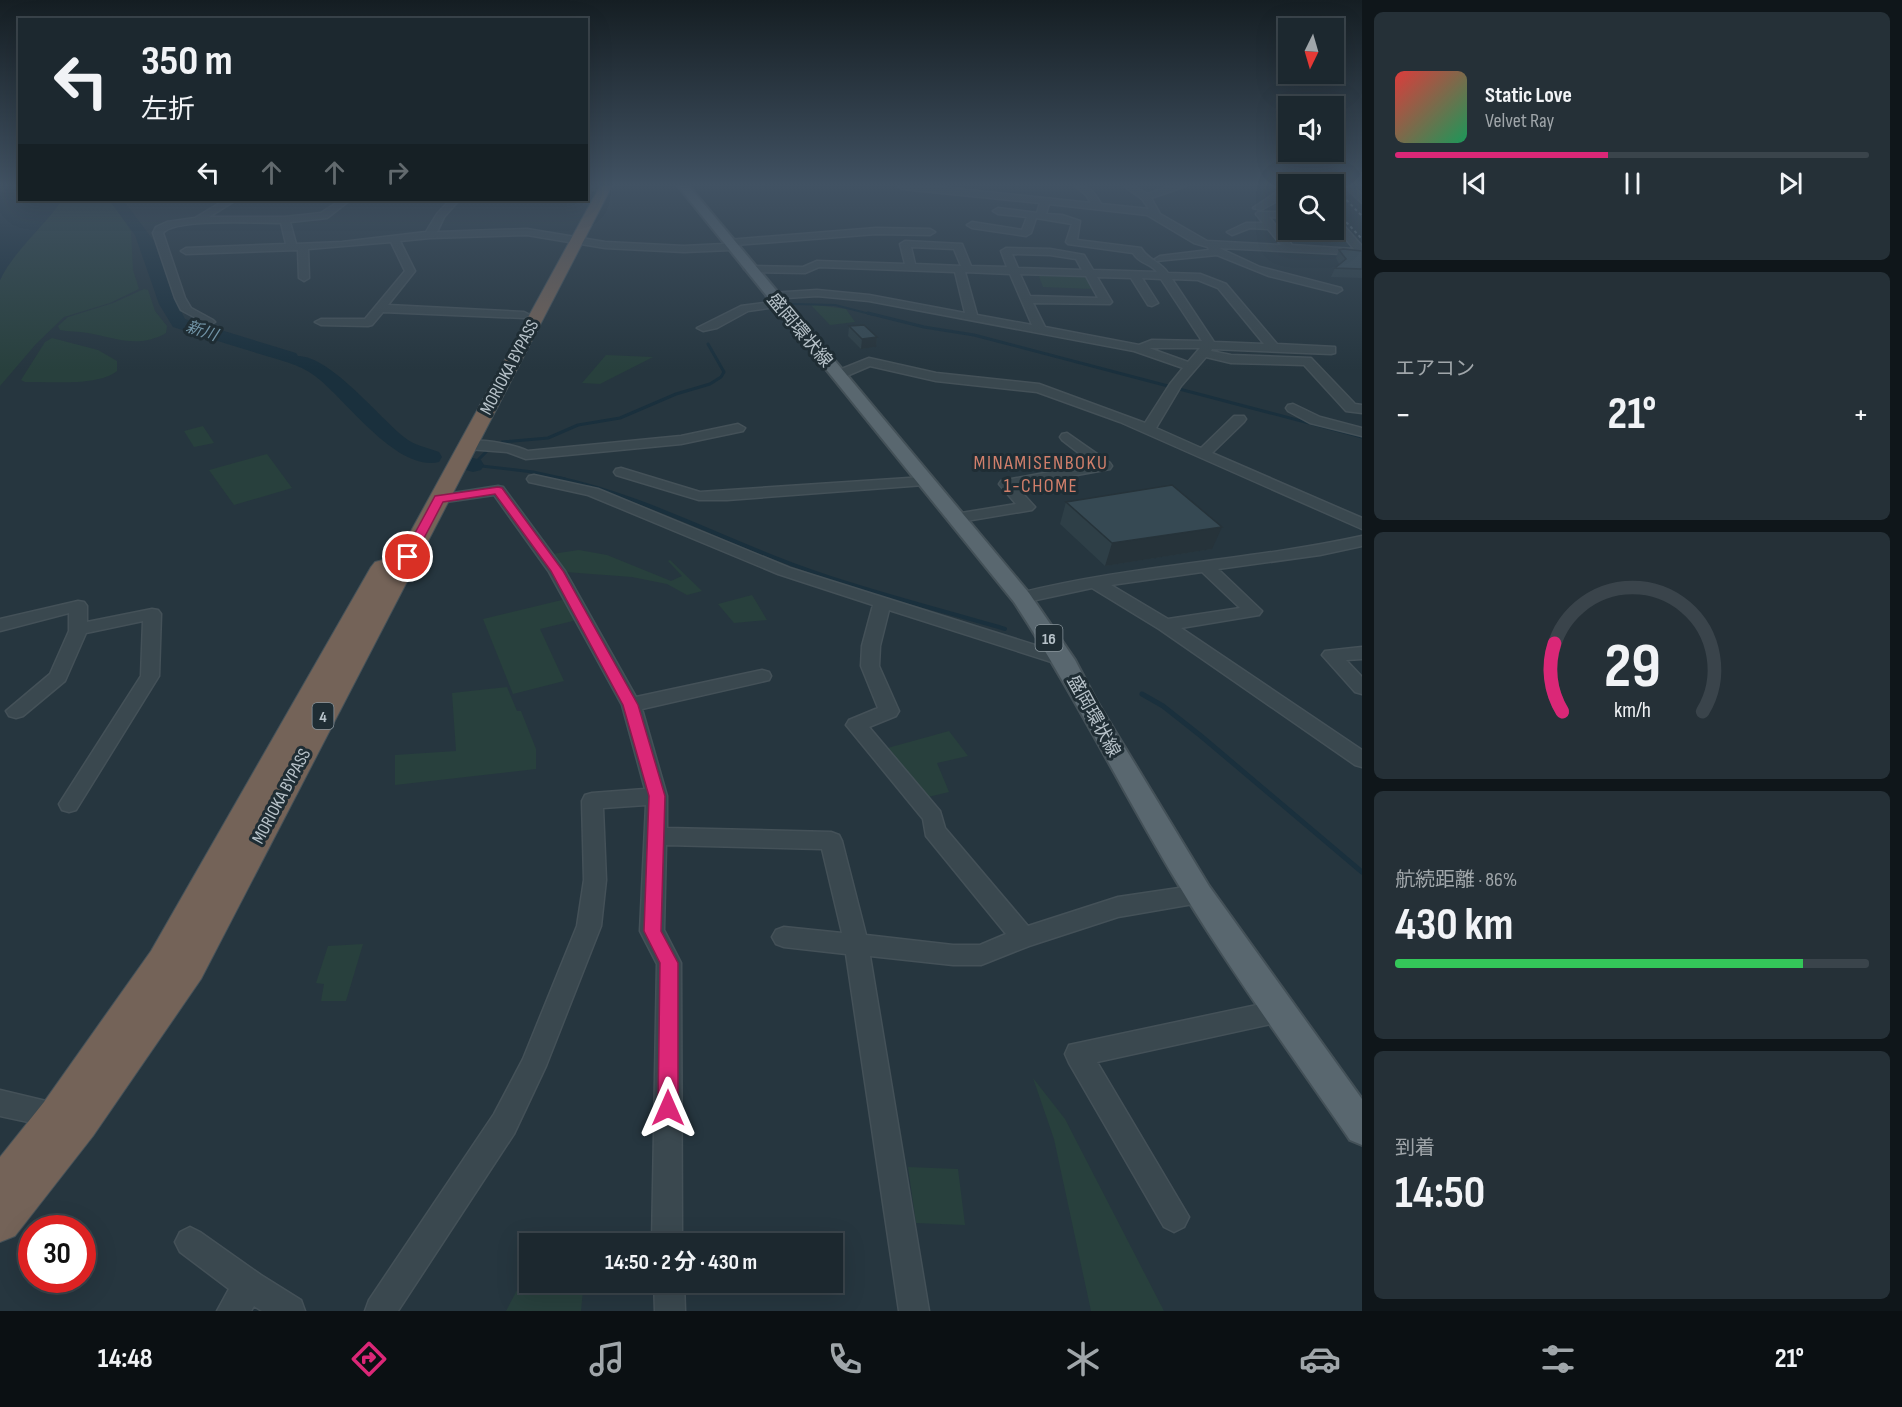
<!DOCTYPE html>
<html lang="ja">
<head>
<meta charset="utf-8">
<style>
	:root { --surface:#1c282f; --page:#253037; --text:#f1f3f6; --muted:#a0a6aa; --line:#3a444b; --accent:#db2777 }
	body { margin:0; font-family:"Sofia Sans Condensed","Noto Sans JP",sans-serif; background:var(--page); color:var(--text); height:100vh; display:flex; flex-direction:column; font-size:22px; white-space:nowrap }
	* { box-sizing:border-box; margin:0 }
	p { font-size:20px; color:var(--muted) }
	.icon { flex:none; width:33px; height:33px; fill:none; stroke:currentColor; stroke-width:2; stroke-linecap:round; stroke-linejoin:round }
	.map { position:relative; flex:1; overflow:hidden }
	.drawer { display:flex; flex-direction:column; gap:12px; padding:12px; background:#0f161a; width:540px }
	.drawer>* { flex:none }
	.banner { position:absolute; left:18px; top:18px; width:570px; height:183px; border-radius:0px; box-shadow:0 6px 24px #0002,0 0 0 2px var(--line); background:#1c282f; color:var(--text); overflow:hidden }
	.needle { width:39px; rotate:185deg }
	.controls { position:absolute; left:1278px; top:18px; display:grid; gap:12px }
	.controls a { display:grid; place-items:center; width:66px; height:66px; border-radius:0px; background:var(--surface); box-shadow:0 6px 24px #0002,0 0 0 2px var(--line); font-size:30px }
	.speed { position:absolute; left:18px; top:1215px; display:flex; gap:12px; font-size:30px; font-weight:700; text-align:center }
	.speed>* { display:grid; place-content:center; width:78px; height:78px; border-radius:50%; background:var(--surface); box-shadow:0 6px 24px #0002,0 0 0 2px var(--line); line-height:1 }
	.speed .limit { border:9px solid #d22; background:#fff; color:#111 }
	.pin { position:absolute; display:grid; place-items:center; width:51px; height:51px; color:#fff; margin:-26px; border:3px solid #fff; border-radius:50%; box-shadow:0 2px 6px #0007 }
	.me { position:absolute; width:66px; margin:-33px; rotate:0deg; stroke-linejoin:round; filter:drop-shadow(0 0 4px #0008) }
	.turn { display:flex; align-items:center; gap:21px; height:126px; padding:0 24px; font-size:27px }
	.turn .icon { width:78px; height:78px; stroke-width:2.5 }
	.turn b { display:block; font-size:42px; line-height:51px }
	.lanes { display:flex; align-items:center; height:57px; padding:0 24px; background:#0003; justify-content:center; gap:30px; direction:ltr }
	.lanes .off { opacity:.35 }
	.big { font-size:45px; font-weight:700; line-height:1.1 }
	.drawer .tile { flex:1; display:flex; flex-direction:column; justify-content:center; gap:9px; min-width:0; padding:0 21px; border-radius:9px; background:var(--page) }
	.drawer .dial { align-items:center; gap:0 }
	.dial svg { height:156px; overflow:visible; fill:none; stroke:var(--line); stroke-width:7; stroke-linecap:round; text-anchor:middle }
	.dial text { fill:var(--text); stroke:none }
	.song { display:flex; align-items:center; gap:18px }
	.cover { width:72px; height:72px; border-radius:9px; background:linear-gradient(135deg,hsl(0 70% 55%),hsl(150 70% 35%)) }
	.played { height:6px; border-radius:3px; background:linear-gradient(90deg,var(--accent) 45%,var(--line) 45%) }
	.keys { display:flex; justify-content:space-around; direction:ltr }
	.heat { display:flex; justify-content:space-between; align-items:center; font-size:33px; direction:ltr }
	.charge { height:9px; border-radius:4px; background:linear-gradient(90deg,#34c759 86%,var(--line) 0) }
	.trip { position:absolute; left:519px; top:1233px; width:324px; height:60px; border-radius:0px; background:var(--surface); box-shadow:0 6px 24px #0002,0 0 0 2px var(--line); font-weight:700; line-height:60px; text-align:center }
	.tabs { display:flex; height:96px; justify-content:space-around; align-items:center; background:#0b1013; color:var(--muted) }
	.tabs .icon { width:42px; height:42px }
	.tabs .on { color:var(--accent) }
	.tabs b { font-size:27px; color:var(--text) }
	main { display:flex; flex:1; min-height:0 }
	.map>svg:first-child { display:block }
</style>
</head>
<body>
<main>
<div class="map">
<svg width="1362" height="1311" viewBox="0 0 1362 1311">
	<rect width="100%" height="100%" fill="#26363f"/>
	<path fill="#28403d" d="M 62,200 L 111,200 L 131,231 L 133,270 L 139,289 L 110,303 L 64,317 L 36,344 L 0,386 L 0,280 C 15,249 43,228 62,200 Z
		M 1038,274 L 1083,275 L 1086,276 L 1093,289 L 1043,287 Z
		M 144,289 L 148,290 L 155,311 L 167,326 L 166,333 C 138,349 116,338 88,333 C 78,331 69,332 60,330 L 58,326 L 68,317 L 113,303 Z
		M 810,304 L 846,309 L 855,322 L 830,325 Z
		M 52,338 L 98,350 L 117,361 L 117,371 C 97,387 50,381 25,382 L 21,380 L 45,342 Z
		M 606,355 L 653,357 L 600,384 L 582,383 Z
		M 203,426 L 214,443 L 194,447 L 184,431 Z
		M 267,454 L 292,488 L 234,505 L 209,470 Z
		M 579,550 L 607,555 L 671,581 L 682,576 L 668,561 L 670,560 L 702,591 L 687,595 L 667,584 L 632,577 L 565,572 L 552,554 Z
		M 752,595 L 767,620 L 734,623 L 718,604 Z
		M 566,599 L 577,620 L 540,629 L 564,681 L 513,694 L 483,619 Z
		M 507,687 L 517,711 L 521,711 L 536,749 L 536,769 L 395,785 L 395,755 L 456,751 L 452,693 Z
		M 949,731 L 968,756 L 937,763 L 949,792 L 924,798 L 884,749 Z
		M 363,944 L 346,1001 L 321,1001 L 324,984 L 316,983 L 328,946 Z
		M 1033,1078 L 1065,1119 L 1164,1311 L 1091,1311 L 1054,1139 Z
		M 908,1167 L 958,1169 L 965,1225 L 916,1223 Z
		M 526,1273 L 529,1274 L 530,1282 L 559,1283 L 583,1290 L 581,1311 L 506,1311 Z"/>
	<path fill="#1a303d" d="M 8,186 L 19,186 L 20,200 L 62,200 C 43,228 15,249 0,280 L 0,195 Z"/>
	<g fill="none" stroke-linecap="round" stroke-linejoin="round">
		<path stroke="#1a303d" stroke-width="2" d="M 793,304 L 835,305 L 874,315"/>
		<path stroke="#1a303d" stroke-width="3" d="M 868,313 L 924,327 L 974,335 L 1362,437
			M 502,442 L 548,438 L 578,425 L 620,418 L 676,394 L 710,384 L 721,377 L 724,372 L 708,344
			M 473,465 L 533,472 L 565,479
			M 473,465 L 486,452"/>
		<path stroke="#1a303d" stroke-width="4" d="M 558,478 C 633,494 702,529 773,557 C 848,587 927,606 1005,629"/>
		<path stroke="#1a303d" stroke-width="5" d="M 1142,694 L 1163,706 L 1201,736 L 1362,872"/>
		<path fill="#1a303d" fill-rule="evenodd" d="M 109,200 L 123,200 L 154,241 L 172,293 L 185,319 L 296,353 L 298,356 C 330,356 379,417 404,437 C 413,445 428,448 439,452 L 442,457 L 439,462 C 396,472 346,399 315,376 C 299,364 279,360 260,354 C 231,345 202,336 173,327 L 159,304 L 135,235 Z
			M 470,457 L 481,460 L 484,465 L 481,470 L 473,472 L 462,469 L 459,464 L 462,459 Z"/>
		<g stroke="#445158" stroke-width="3">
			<path id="minor" d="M 586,186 L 601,186 L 601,187 L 597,190 L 586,190 Z
				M 898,186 L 929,186 L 1091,203 L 1086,195 L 1075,186 C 1090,186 1094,192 1101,204 L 1149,209 L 1142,199 L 1124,186 L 1134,186 L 1147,194 L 1172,186 L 1186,186 L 1151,198 L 1160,214 L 1207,241 L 1281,245 L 1268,229 L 1250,228 L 1232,235 L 1227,232 L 1246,223 L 1263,223 L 1256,214 L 1258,212 L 1288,212 L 1288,218 L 1269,217 L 1292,245 L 1354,249 L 1334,225 L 1334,217 L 1337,218 L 1362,246 L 1362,255 L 1219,248 L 1260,267 L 1341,288 L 1342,290 L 1337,293 L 1269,276 L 1217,255 L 1156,261 L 1155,259 L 1160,256 L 1209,250 L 1208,247 L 1194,243 L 1147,215 L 1049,204 L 1046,214 L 1062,215 L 1080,221 L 1077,240 L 1141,248 C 1148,260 1160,261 1168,273 L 1200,274 L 1226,284 L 1277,344 L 1335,347 L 1335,353 L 1331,354 L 1212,349 L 1211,351 L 1231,355 L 1311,358 L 1355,404 L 1362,405 L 1362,413 L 1346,411 L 1304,365 L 1231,363 L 1206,357 L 1181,386 L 1156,428 L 1201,448 L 1234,416 L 1244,416 L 1246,419 L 1244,422 L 1212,453 L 1362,518 L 1362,529 L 1120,422 L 1037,392 L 936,381 L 870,366 L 842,378 L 834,378 L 832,375 L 834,372 L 869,358 L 936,373 L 1039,384 L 1145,423 L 1170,384 L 1183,368 L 1134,351 L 869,301 L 817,296 L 771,299 L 766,296 L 771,293 L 817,290 L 869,295 L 965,313 L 955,272 L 819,267 L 805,273 L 749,272 L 744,269 L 749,266 L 803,267 L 817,261 L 905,264 L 900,244 L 905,241 L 962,244 L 971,266 L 1007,267 L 1001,251 L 1006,248 L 1050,249 L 1084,255 L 1093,270 L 1157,272 C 1151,263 1139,264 1133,253 L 1068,244 L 1066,242 L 1072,224 L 1036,218 L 1031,233 L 1026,236 L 972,228 L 967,225 L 972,222 L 1022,230 L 1027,217 L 998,214 L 993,211 L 998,208 L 1037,213 L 1040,203 L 902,189 ZM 911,247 L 954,249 L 961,266 L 915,264 ZM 1012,254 L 1050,255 L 1076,259 L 1082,270 L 1018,268 ZM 965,272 L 1010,274 L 1032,325 L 977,315 ZM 1020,274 L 1086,276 L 1098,298 L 1030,296 ZM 1097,277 L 1131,278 L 1148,305 L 1152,306 L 1158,303 L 1142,278 L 1161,279 L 1202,341 L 1152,340 L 1139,345 L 1045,327 L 1033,303 L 1110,304 L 1112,302 ZM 1172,279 L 1198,280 L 1218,288 L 1264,344 L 1214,342 ZM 1149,348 L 1200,348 L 1188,362 Z
				M 1344,186 L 1353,186 L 1362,195 L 1362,203 Z
				M 1288,189 L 1288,195 L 1261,210 L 1253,208 L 1280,190 Z
				M 225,200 L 236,200 L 209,217 L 285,217 L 321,213 L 341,200 L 350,200 L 327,218 L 290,222 L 296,244 L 342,242 L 426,232 L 437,214 L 450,200 L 459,200 L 444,217 L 437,232 L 527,229 L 605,242 L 684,246 L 724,244 L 725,241 L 728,240 L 876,228 L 930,229 L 935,232 L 930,235 L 876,234 L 735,245 L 735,249 L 731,250 L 684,252 L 605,248 L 527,235 L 430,238 L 400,241 L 415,271 L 388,305 L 524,312 L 530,315 L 524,318 L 383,312 L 372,325 L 368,326 L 321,325 L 315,322 L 321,319 L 365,319 L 405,271 L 391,242 L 308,249 L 309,278 L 304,281 L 299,278 L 298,250 L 186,254 L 181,251 L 186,248 L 286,244 L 281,223 C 259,223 174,218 163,233 L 185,298 L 191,308 L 213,320 L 215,322 L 209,325 L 181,310 L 175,298 L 153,233 L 156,227 L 167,222 L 195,218 Z
				M 778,301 L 784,304 L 782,306 L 748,311 L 717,328 L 703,331 L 697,328 L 741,306 Z
				M 1293,404 L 1320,417 L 1362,428 L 1362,436 L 1310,423 L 1288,411 L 1286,408 L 1288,405 Z
				M 738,424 L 745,428 L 743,431 L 681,444 L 526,459 L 507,452 L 468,449 L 461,445 C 472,435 515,445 528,451 L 681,436 Z
				M 1067,433 L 1110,463 L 1112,466 L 1110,469 L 1016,486 L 1035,507 L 1032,510 L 954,523 L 949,521 L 946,518 L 949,515 L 1016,504 L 999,484 L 1001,481 L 1093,464 L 1062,440 L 1060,437 L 1062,434 Z
				M 621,468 L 700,492 L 924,477 L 931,481 L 924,485 L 727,500 L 699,500 L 616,475 L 614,472 L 616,469 Z
				M 534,475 L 598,489 L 790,568 L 1070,656 L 1073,660 L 1070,664 L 1064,666 L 889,610 L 880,646 L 879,666 L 899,711 L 896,716 L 869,727 L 940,811 L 945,828 L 1028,926 L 1118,897 L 1199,885 L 1207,887 L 1210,894 L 1207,901 L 1199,903 L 1118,917 L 1029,946 L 981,965 L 953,965 L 870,956 L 929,1311 L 899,1311 L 846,954 L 784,947 L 776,944 L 772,937 L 776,930 L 784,927 L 842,933 L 822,849 L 666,845 L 664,930 L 681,963 L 682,1244 L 652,1244 L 657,964 L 640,931 L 646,805 L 603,808 L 606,880 L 601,926 L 546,1066 L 514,1134 L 398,1311 L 365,1311 L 369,1300 L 494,1114 L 523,1059 L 577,926 L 584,880 L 582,801 L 585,795 L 592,793 L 645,789 L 622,705 L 549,572 L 494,495 L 439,503 L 432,499 L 434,496 L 498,486 L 503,487 L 565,571 L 636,697 L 762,670 L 769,672 L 771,676 L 769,680 L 642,709 L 667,796 L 667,828 L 831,832 L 839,835 L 842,841 L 866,935 L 953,945 L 980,945 L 1006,934 L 926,836 L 923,819 L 846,725 L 849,720 L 878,708 L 861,666 L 862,646 L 873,605 L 778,574 L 588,495 L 529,482 L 527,479 L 529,476 Z
				M 1362,536 L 1362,546 L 1320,555 L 1218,569 L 1262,611 L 1259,615 L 1181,628 L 1362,750 L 1362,767 L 1355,765 L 1159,629 L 1092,588 L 1022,603 L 1016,602 L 1014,598 L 1016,594 C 1130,565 1248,561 1362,536 ZM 1202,572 L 1240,608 L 1168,619 L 1111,585 Z
				M 78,601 L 84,602 L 87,606 L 87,622 L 152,609 L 158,610 L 161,614 L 159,676 L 76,810 L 69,812 L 62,810 L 59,804 L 141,676 L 143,621 L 86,633 L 65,681 L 23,716 L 16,718 L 9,716 L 6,711 L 50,674 L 69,631 L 69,613 L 0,631 L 0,619 Z
				M 1362,647 L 1362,659 L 1346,660 L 1362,677 L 1362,694 L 1355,692 L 1322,655 L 1325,651 Z
				M 1280,1000 L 1289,1003 L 1292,1011 L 1289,1019 L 1280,1022 L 1097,1062 L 1189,1217 L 1184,1227 L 1174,1232 L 1164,1227 L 1069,1063 L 1065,1054 L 1069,1045 Z
				M 0,1090 L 71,1107 L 75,1116 L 71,1125 L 61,1129 L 0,1116 Z
				M 190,1227 L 200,1232 L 261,1275 L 301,1300 L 305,1311 L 262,1311 L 254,1306 L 251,1311 L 217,1311 L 229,1289 L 180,1252 L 175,1242 L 180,1232 Z
				M 654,1282 L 684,1282 L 685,1311 L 655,1311 Z"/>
		</g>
		<g stroke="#445158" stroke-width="4">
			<path id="major" d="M 678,186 L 689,186 L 1029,593 L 1075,660 L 1096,700 L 1209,886 L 1362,1099 L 1362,1145 L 1350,1140 C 1296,1061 1239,983 1189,902 C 1128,804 1078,699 1014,602 Z"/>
		</g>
		<g stroke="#455259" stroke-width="2">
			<path id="highway" d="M 600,186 L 612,186 L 201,979 L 93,1136 L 15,1236 L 0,1242 L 0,1157 L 44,1102 L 151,951 L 371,567 L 375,562 L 383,560 L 393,564 Z"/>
		</g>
		<use href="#minor" fill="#3a484f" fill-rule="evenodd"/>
		<use href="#major" fill="#59676f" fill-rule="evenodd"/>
		<use href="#highway" fill="#746358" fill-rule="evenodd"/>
		<path stroke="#5d6d76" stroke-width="2" stroke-dasharray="3 3" stroke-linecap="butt" d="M 1334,187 L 1362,216
			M 1334,209 L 1362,239"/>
	</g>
	<path fill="#2e3f47" d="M 1339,250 L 1362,251 L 1362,278 L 1331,277 L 1335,268 L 1339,264 L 1336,258 Z
		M 849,326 L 877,337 L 876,347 L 861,349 L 848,336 Z
		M 1066,502 L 1212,549 L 1105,566 L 1060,524 Z"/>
	<path fill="#26333a" d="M 877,337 L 876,347 L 861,349 L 862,339 Z
		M 1222,527 L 1212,549 L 1105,566 L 1112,543 Z"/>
	<path fill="#364953" stroke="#26333a" stroke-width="1.5" d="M 1343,249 L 1362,251 L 1362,269 L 1335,268 L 1346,259 L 1339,250 Z
		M 864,325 L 877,337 L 862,339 L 849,326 Z
		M 1172,485 L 1222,527 L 1112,543 L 1066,502 Z"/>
	<linearGradient id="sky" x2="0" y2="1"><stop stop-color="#151e23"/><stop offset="0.5" stop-color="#415263"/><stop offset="1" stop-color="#415263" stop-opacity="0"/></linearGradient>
	<rect width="1362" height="370" fill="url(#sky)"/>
	<path fill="#db2777" stroke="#8e194d" stroke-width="1.5" d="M 498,487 L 502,488 L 563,571 L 638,705 L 665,796 L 661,931 L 678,963 L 678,1108 L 675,1115 L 668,1118 L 661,1115 L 658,1108 L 660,963 L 644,931 L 649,796 L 623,705 L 551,571 L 495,494 L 443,502 L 413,559 L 404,559 L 402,557 L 435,496 Z"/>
	<g text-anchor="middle" stroke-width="6" stroke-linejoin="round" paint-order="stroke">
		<g font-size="16" font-style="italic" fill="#7295a7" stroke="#1f2d34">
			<text transform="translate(202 330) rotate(18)" y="6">新川</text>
		</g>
		<g fill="#1f2d34" stroke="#89959c" stroke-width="1.5">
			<rect x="1035.5" y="625" width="27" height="26" rx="4.5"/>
			<rect x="312.5" y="703" width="21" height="26" rx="4.5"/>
		</g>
		<g font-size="16" font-weight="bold" fill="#b7c2c9">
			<text x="1049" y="644">16</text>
			<text x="323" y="722">4</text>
		</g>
		<g font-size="18" fill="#b7c2c9" stroke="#1f2d34">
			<text transform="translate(800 330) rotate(50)" y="6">盛岡環状線</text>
			<text transform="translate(509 367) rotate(-62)" y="6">MORIOKA BYPASS</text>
			<text transform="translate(1094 716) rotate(61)" y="6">盛岡環状線</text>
			<text transform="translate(281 796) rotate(-62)" y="6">MORIOKA BYPASS</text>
		</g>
		<g font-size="20" letter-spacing="1.5" fill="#d17f6b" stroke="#1f2d34">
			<text x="1041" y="469">MINAMISENBOKU<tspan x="1041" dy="23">1-CHOME</tspan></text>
		</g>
	</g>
</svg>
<div class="controls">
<a><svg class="needle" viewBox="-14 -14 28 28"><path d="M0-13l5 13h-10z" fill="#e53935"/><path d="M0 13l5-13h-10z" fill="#a0a6aa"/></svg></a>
<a><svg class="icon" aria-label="sound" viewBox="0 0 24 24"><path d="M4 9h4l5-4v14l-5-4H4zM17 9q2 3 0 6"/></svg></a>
<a><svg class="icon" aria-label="search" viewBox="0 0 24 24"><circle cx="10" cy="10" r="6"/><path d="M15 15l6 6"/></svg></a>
</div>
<div class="speed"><div class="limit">30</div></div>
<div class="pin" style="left:408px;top:557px;background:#d93025"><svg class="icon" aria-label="arrive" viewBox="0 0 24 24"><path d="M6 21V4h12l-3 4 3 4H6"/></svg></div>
<svg class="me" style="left:668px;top:1108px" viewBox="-20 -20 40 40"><path d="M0-17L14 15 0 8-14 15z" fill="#db2777" stroke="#fff" stroke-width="4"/></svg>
<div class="trip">14:50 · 2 分 · 430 m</div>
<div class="banner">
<div class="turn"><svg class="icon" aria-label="left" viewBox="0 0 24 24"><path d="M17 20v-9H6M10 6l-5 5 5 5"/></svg><div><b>350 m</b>左折</div></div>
<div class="lanes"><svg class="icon" aria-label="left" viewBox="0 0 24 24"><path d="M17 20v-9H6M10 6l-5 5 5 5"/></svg><svg class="icon off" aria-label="ahead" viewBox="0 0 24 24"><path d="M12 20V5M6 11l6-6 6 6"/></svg><svg class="icon off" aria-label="ahead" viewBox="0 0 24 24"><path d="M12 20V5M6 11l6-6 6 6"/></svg><svg class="icon off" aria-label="right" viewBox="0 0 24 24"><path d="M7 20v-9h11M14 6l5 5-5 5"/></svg></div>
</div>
</div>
<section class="drawer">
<div class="tile">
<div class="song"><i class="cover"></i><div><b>Static Love</b><p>Velvet Ray</p></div></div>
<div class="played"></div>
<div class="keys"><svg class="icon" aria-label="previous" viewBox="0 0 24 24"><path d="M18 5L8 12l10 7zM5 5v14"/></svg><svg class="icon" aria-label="pause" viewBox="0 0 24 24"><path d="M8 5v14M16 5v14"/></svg><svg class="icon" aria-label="next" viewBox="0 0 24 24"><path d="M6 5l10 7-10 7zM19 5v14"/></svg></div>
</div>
<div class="tile"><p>エアコン</p>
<div class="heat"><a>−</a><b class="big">21°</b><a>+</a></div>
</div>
<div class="tile dial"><svg viewBox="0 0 100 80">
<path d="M14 69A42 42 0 1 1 86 69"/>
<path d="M14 69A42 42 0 0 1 10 34" stroke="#db2777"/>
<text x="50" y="56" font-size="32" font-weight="700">29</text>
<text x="50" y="72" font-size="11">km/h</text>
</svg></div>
<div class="tile"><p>航続距離 · 86%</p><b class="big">430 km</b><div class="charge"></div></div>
<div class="tile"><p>到着</p><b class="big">14:50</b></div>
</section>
</main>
<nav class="tabs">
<b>14:48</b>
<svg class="icon on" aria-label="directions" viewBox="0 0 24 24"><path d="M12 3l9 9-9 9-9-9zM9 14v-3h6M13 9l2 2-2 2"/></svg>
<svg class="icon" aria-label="music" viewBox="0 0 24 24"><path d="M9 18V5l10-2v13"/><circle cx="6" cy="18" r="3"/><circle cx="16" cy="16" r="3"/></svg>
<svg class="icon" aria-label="phone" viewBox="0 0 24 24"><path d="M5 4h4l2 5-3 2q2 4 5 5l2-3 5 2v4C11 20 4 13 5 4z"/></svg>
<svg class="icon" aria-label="climate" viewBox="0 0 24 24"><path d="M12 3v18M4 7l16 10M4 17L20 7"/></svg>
<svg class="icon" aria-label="car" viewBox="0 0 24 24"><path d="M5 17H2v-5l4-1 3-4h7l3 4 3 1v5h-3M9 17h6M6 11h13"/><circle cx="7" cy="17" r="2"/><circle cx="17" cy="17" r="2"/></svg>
<svg class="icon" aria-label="filters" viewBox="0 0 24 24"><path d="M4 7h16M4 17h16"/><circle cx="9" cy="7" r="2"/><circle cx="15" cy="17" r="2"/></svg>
<b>21°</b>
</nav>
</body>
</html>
